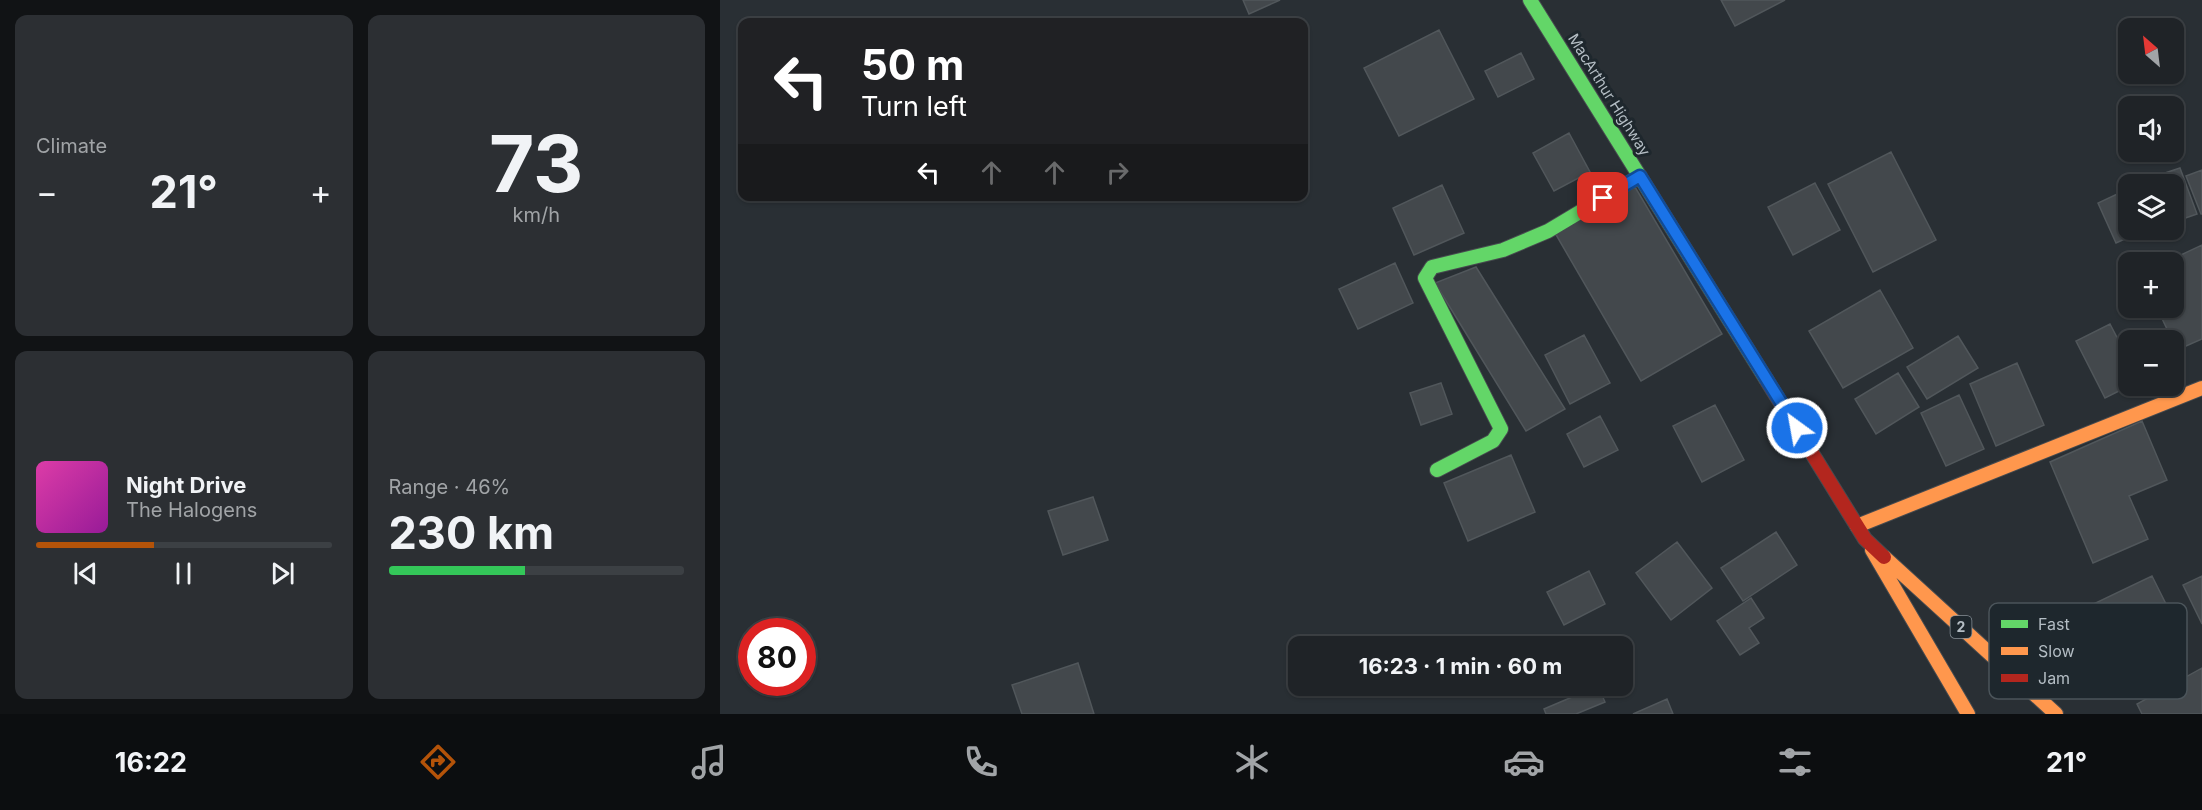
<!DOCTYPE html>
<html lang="en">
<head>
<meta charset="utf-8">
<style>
	:root { --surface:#1f2327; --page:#2c2f33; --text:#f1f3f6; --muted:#a1a4a7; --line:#3c4044; --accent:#b45309 }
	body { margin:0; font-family:Inter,sans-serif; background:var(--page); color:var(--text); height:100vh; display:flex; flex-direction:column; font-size:22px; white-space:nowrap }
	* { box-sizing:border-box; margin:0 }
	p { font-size:20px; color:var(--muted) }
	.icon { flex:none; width:33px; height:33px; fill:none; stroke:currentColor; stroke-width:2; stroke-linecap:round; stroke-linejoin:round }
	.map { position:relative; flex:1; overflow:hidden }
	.sheet { display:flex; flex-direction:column; gap:15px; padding:15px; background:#111315; width:720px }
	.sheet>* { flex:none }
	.top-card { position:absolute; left:18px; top:18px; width:570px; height:183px; border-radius:12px; box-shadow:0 2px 4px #0004,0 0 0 2px var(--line); background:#202124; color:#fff; overflow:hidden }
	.needle { width:39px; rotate:332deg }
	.tools { position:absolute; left:1398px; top:18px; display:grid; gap:12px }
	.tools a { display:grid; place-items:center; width:66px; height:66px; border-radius:12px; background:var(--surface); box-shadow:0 2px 4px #0004,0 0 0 2px var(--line); font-size:30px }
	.speed { position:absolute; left:18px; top:618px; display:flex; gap:12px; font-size:30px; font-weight:700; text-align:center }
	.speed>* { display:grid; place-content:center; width:78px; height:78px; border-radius:50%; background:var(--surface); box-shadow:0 2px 4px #0004,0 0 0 2px var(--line); line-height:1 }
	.speed .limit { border:9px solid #d22; background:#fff; color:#111 }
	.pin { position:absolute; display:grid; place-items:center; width:51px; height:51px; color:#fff; margin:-26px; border-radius:12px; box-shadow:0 3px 9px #0006 }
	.me { position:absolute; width:66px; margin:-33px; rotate:328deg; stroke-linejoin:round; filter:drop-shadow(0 0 4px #0008) }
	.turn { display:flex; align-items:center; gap:21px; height:126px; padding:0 24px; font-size:27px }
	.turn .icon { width:78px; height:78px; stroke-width:2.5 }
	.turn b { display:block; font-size:42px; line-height:51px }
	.lanes { display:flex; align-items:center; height:57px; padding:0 24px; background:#0003; justify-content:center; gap:30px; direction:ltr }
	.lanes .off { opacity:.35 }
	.big { font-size:45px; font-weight:700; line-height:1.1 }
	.sheet .card { flex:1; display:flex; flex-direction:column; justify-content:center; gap:9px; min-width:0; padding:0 21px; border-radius:12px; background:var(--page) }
	.sheet .dial { align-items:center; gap:0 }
	.dial b { font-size:78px; line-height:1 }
	.song { display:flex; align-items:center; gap:18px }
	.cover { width:72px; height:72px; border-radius:9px; background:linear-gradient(135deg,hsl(320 70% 55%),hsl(300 70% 35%)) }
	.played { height:6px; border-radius:3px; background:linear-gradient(90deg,var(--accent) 40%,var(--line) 40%) }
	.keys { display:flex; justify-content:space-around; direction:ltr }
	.heat { display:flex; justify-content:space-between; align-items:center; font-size:33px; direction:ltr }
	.charge { height:9px; border-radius:4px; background:linear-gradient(90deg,#34c759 46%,var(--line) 0) }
	.sheet .tiles { flex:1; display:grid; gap:15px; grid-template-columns:repeat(2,1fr) }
	.trip { position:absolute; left:568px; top:636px; width:345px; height:60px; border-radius:12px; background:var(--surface); box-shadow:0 2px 4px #0004,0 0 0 2px var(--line); font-weight:700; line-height:60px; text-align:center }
	.tabs { display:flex; height:96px; justify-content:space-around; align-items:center; background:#0c0e10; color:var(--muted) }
	.tabs .icon { width:42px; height:42px }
	.tabs .current { color:var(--accent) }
	.tabs b { font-size:27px; color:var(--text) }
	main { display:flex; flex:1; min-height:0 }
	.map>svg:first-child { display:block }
</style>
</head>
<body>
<main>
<section class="sheet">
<div class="tiles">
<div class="card"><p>Climate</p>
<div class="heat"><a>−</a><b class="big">21°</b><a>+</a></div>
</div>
<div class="card dial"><b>73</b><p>km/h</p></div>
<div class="card">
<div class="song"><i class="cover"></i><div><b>Night Drive</b><p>The Halogens</p></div></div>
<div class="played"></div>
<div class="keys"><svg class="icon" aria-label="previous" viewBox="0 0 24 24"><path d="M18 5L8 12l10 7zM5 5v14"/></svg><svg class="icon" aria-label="pause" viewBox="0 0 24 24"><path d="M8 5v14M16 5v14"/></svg><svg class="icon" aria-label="next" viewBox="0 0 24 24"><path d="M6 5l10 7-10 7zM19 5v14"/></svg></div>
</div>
<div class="card"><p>Range · 46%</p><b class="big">230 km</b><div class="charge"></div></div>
</div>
</section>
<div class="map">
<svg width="1482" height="714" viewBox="0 0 1482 714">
	<rect width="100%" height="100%" fill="#292f34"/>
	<path fill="#43484c" stroke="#51575b" stroke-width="1.5" d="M 523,0 L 560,0 L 529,14 Z
		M 1001,0 L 1065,0 L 1015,26 Z
		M 719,30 L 754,99 L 679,136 L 644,68 Z
		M 801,53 L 814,79 L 778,97 L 765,71 Z
		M 849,133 L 870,172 L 834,191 L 813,153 Z
		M 1171,152 L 1216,240 L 1153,272 L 1108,184 Z
		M 1460,168 L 1477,214 L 1454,222 L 1454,184 L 1429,184 L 1427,179 Z
		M 1482,170 L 1482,214 L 1481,214 L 1466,176 Z
		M 1095,183 L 1120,230 L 1073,255 L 1048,207 Z
		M 722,185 L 744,233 L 694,255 L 673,208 Z
		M 915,187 L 1002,334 L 921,381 L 835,233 Z
		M 1408,189 L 1408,230 L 1425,230 L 1396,243 L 1378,203 Z
		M 1482,245 L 1482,339 L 1457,350 L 1437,308 L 1454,308 L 1454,262 L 1446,262 Z
		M 675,263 L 693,303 L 638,329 L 619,289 Z
		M 756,267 L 845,409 L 806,431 L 715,283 Z
		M 1160,290 L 1193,348 L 1123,388 L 1089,331 Z
		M 1390,324 L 1401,345 L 1408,343 L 1409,386 L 1385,398 L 1356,341 Z
		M 864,335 L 890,383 L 850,404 L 825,355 Z
		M 1238,336 L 1258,368 L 1207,399 L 1187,367 Z
		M 1297,363 L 1324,425 L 1276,446 L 1250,384 Z
		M 1178,373 L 1199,407 L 1156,434 L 1135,399 Z
		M 721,383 L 732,414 L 701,425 L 690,393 Z
		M 1239,395 L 1264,449 L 1226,466 L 1201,413 Z
		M 995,405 L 1024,460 L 982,482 L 953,426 Z
		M 880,416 L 898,450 L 864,467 L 847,434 Z
		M 1422,421 L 1447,480 L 1409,496 L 1428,539 L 1373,563 L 1330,462 Z
		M 791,455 L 815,512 L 748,541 L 724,483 Z
		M 373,497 L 388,540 L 343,555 L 328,511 Z
		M 1056,532 L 1077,565 L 1023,601 L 1001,568 Z
		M 957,542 L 992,588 L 951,620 L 916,573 Z
		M 869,571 L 885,604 L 844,625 L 827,592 Z
		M 1432,576 L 1464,640 L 1398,674 L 1365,608 Z
		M 1482,576 L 1482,624 L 1463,585 Z
		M 1031,598 L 1044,618 L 1029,628 L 1039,643 L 1020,655 L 997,621 Z
		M 358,663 L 374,714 L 302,714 L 292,685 Z
		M 1482,668 L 1482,714 L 1422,714 L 1417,704 Z
		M 878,686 L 885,702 L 856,714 L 826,714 L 824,709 Z
		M 947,699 L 953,714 L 913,714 Z"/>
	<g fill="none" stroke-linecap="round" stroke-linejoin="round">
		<g stroke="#474b4f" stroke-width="16">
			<path id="fast" d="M 810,0 L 1046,379
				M 717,470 L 773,441 L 781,429 L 705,278 L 712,267 L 783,250 L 828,231 L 920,176"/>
		</g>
		<g stroke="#474b4f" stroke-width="16">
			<path id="slow" d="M 1137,526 L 1482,388
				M 1152,550 L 1248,714
				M 1164,557 L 1336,714"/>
		</g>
		<g stroke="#474b4f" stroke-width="16">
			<path id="jam" d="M 1046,379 L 1145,539 L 1164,557"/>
		</g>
		<use href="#fast" stroke="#63d668" stroke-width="14"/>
		<use href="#slow" stroke="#ff974d" stroke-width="14"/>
		<use href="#jam" stroke="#b3261e" stroke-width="14"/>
	</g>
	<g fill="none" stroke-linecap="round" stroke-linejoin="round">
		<g stroke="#114b97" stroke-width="15">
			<path id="route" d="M 883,198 L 920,176 L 1077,428"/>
		</g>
		<use href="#route" stroke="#1a73e8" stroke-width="10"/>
	</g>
	<g text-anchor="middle" stroke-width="6" stroke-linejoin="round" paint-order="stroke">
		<rect fill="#1e272d" stroke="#879097" stroke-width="1.5" x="1230.5" y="616" width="21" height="22" rx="4.5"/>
		<g font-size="14" font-weight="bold" fill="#b4bdc4">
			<text x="1241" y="632">2</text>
		</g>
		<g font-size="15" fill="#b4bdc4" stroke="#1e272d">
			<text transform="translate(889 95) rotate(58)" y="5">MacArthur Highway</text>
		</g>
	</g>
	<rect x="1269" y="603" width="198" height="96" rx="9" fill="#1e272d" stroke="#4b545a" stroke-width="1.5"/>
	<rect x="1281" y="620" width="27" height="8" fill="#63d668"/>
	<rect x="1281" y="647" width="27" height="8" fill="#ff974d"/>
	<rect x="1281" y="674" width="27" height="8" fill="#b3261e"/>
	<g font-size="16" fill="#b4bdc4">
		<text x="1318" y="630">Fast</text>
		<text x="1318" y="657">Slow</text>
		<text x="1318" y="684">Jam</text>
	</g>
</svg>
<div class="tools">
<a><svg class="needle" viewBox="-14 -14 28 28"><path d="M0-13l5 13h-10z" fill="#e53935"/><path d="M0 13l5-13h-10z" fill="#a1a4a7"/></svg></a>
<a><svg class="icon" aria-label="sound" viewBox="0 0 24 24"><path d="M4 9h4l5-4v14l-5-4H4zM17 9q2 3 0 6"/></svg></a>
<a><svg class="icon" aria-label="layers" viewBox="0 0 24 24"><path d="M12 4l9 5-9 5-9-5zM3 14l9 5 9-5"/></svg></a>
<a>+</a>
<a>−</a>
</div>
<div class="speed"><div class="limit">80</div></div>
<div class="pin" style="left:883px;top:198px;background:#d93025"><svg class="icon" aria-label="arrive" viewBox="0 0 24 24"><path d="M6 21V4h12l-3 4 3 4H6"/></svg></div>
<svg class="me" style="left:1077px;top:428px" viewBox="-20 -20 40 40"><circle r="17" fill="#1a73e8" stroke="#fff" stroke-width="3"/><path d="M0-11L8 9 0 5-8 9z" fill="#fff"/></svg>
<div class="trip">16:23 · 1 min · 60 m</div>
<div class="top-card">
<div class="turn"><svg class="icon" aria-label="left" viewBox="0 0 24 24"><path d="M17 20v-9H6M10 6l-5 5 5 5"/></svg><div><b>50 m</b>Turn left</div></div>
<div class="lanes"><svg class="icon" aria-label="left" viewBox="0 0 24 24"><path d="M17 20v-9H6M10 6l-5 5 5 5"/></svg><svg class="icon off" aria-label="ahead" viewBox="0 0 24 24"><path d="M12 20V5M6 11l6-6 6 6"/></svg><svg class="icon off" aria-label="ahead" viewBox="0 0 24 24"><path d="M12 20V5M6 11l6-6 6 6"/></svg><svg class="icon off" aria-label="right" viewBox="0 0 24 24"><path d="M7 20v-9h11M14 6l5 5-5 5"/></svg></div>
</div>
</div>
</main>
<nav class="tabs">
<b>16:22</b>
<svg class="icon current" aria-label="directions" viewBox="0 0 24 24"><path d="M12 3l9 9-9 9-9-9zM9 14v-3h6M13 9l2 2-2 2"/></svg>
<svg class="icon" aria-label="music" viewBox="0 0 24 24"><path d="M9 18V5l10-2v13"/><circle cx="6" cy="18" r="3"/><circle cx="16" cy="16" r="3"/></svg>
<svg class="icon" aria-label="phone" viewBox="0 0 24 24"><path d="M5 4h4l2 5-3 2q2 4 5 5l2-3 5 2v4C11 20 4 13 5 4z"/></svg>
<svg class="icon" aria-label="climate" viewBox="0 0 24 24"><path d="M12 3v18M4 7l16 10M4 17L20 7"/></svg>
<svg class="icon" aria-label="car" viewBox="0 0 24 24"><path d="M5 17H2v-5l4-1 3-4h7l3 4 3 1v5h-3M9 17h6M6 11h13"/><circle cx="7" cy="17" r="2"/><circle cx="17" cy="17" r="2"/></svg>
<svg class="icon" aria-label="filters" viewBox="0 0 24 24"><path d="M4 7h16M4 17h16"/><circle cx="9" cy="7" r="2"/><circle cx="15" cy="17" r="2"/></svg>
<b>21°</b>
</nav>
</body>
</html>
